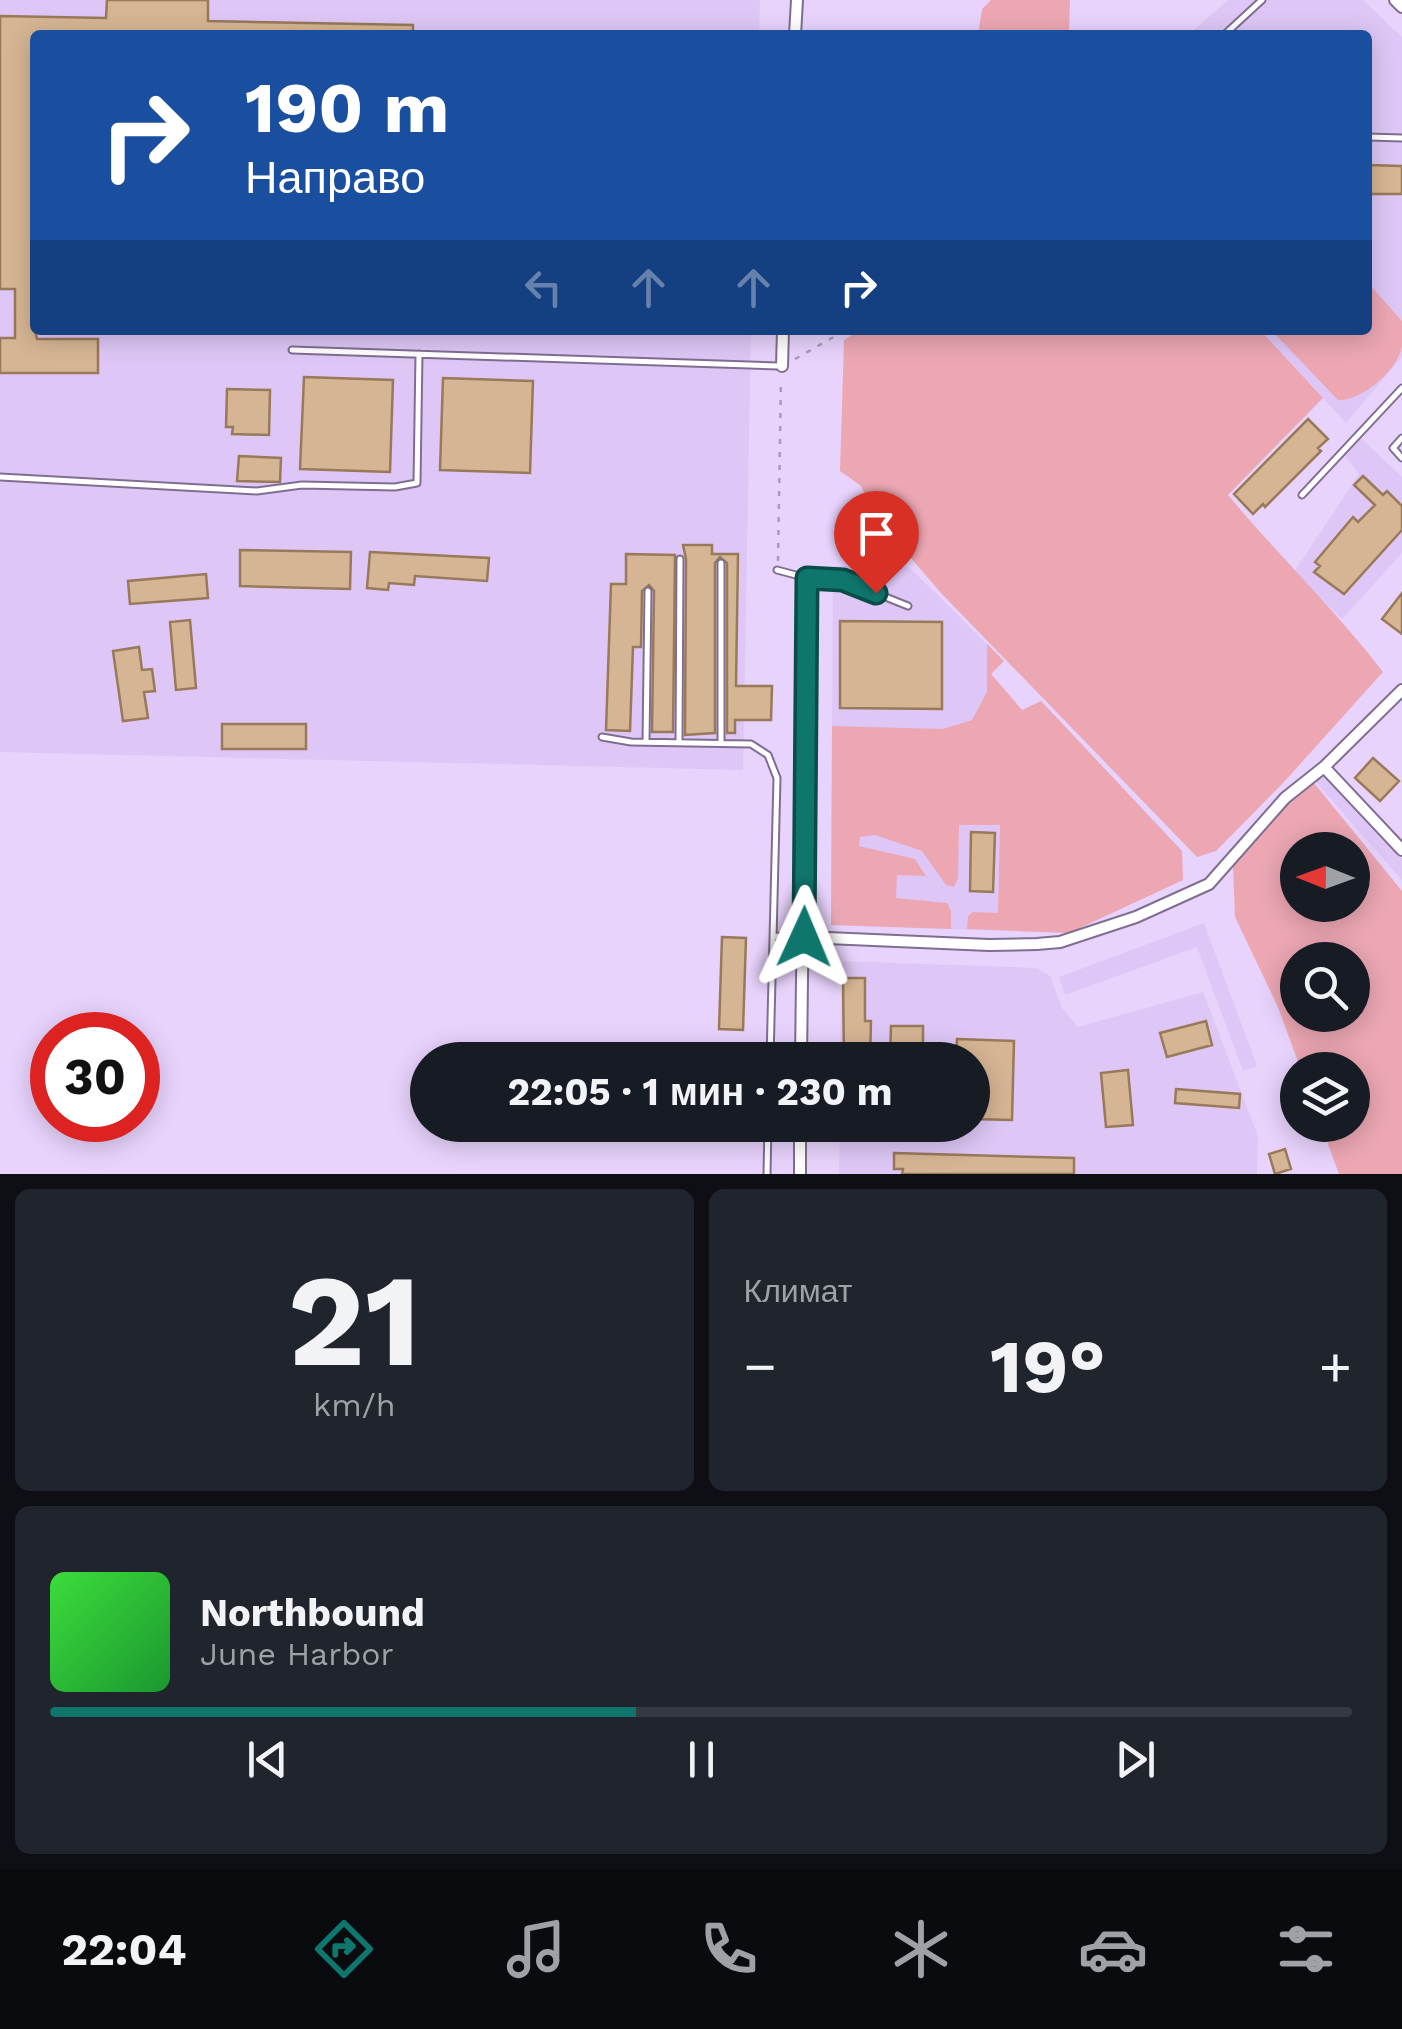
<!DOCTYPE html>
<html lang="ru">
<head>
<meta charset="utf-8">
<style>
	:root { --surface:#171b24; --page:#20242c; --text:#f1f3f6; --muted:#9ea1a6; --line:#363941; --accent:#0f766e }
	body { margin:0; font-family:"Work Sans",sans-serif; background:var(--page); color:var(--text); height:100vh; display:flex; flex-direction:column; font-size:38px; white-space:nowrap }
	* { box-sizing:border-box; margin:0 }
	p { font-size:32px; color:var(--muted) }
	.icon { flex:none; width:55px; height:55px; fill:none; stroke:currentColor; stroke-width:2; stroke-linecap:round; stroke-linejoin:round }
	.map { position:relative; height:1174px; overflow:hidden }
	.sheet { display:flex; flex-direction:column; gap:15px; padding:15px; background:#0d0f14; flex:1 }
	.sheet>* { flex:none }
	.hud { position:absolute; left:30px; top:30px; width:1342px; height:305px; border-radius:10px; box-shadow:0 5px 25px #0003; background:#1a4fa0; color:#fff; overflow:hidden }
	.needle { width:65px; rotate:271deg }
	.tools { position:absolute; left:1280px; top:832px; display:grid; gap:20px }
	.tools a { display:grid; place-items:center; width:90px; height:90px; border-radius:50%; background:var(--surface); box-shadow:0 5px 25px #0003; font-size:50px }
	.speed { position:absolute; left:30px; top:1012px; display:flex; gap:20px; font-size:50px; font-weight:700; text-align:center }
	.speed>* { display:grid; place-content:center; width:130px; height:130px; border-radius:50%; background:var(--surface); box-shadow:0 5px 25px #0003; line-height:1 }
	.speed .limit { border:15px solid #d22; background:#fff; color:#111 }
	.pin { position:absolute; display:grid; place-items:center; width:85px; height:85px; color:#fff; margin:-102px -42px; border-radius:50% 50% 50% 0; rotate:-45deg; box-shadow:0 0 10px #0007 }
	.pin .icon { rotate:45deg }
	.me { position:absolute; width:110px; margin:-55px; rotate:1deg; stroke-linejoin:round; filter:drop-shadow(0 0 8px #0008) }
	.turn { display:flex; align-items:center; gap:35px; height:210px; padding:0 50px; font-size:45px }
	.turn .icon { width:130px; height:130px; stroke-width:2.5 }
	.turn b { display:block; font-size:70px; line-height:85px }
	.lanes { display:flex; align-items:center; height:95px; padding:0 50px; background:#0003; justify-content:center; gap:50px; direction:ltr }
	.lanes .off { opacity:.35 }
	.big { font-size:75px; font-weight:700; line-height:1.1 }
	.sheet .widget { flex:1; display:flex; flex-direction:column; justify-content:center; gap:15px; min-width:0; padding:0 35px; border-radius:15px; background:var(--page) }
	.sheet .dial { align-items:center; gap:0 }
	.dial b { font-size:130px; line-height:1 }
	.song { display:flex; align-items:center; gap:30px }
	.cover { width:120px; height:120px; border-radius:15px; background:linear-gradient(135deg,hsl(120 70% 55%),hsl(130 70% 35%)) }
	.played { height:10px; border-radius:5px; background:linear-gradient(90deg,var(--accent) 45%,var(--line) 45%) }
	.keys { display:flex; justify-content:space-around; direction:ltr }
	.heat { display:flex; justify-content:space-between; align-items:center; font-size:55px; direction:ltr }
	.sheet .tiles { flex:1; display:grid; gap:15px; grid-template-columns:1fr 1fr }
	.widget:last-child { grid-column:span 2 }
	.trip { position:absolute; left:410px; top:1042px; width:580px; height:100px; border-radius:50px; background:var(--surface); box-shadow:0 5px 25px #0003; font-weight:700; line-height:100px; text-align:center }
	.menu { display:flex; height:160px; justify-content:space-around; align-items:center; background:#090b0e; color:var(--muted) }
	.menu .icon { width:70px; height:70px }
	.menu .selected { color:var(--accent) }
	.menu b { font-size:45px; color:var(--text) }
	.map>svg:first-child { display:block }
</style>
</head>
<body>
<div class="map">
<svg width="1402" height="1174" viewBox="0 0 1402 1174">
	<rect width="100%" height="100%" fill="#e8d3fc"/>
	<path fill="#dec7f6" d="M 0,0 L 760,0 L 759,35 L 35,35 L 35,330 L 751,330 L 743,770 L 0,752 Z
		M 1228,0 L 1363,0 L 1402,37 L 1402,357 L 1346,423 L 1260,330 L 1368,330 L 1368,35 L 1188,35 Z
		M 1361,438 L 1402,477 L 1402,553 L 1342,619 L 1294,572 L 1359,474 L 1345,456 Z
		M 833,566 L 909,567 L 1004,661 L 991,674 L 1022,710 L 1041,701 L 1182,851 L 1183,880 L 1069,933 L 831,925 Z
		M 1324,772 L 1402,859 L 1402,880 L 1315,781 Z
		M 1204,923 L 1257,1066 L 1243,1071 L 1197,947 L 1065,995 L 1059,977 Z
		M 842,961 L 1036,968 L 1050,976 L 1062,1008 L 1078,1027 L 1203,992 L 1258,1136 L 1257,1174 L 839,1174 L 840,1125 L 972,1125 L 972,1060 L 840,1060 Z"/>
	<path fill="#eca7b3" fill-rule="evenodd" d="M 991,0 L 1070,0 L 1069,32 L 1077,35 L 978,35 L 982,9 Z
		M 1368,283 L 1402,321 C 1402,329 1402,338 1402,346 C 1398,370 1362,401 1338,400 L 1271,330 L 1368,330 Z
		M 860,330 L 1260,330 L 1323,398 L 1228,495 C 1278,555 1335,609 1383,672 L 1284,782 L 1216,851 L 1197,857 L 941,593 L 875,516 L 861,486 L 840,471 L 844,340 Z
		M 987,644 L 1004,661 L 991,674 L 1022,710 L 1041,701 L 1182,851 L 1183,880 L 1069,933 L 967,929 L 968,916 L 973,912 L 998,913 L 1000,825 L 959,825 L 958,878 L 954,887 L 946,885 L 922,851 L 875,835 L 860,837 L 859,846 L 915,859 L 926,876 L 897,875 L 896,898 L 947,903 L 951,911 L 951,929 L 831,925 L 832,726 L 943,729 L 972,720 L 987,692 Z
		M 1314,783 L 1402,891 L 1402,1174 L 1339,1174 L 1321,1125 L 1352,1125 L 1352,1070 L 1301,1070 L 1278,1007 L 1235,917 L 1233,866 L 1299,791 ZM 1298,850 L 1352,850 L 1352,905 L 1298,905 ZM 1298,960 L 1352,960 L 1352,1015 L 1298,1015 Z"/>
	<path fill="#d6b594" stroke="#987959" stroke-width="2.5" d="M 107,0 L 208,0 L 208,21 L 413,25 L 413,35 L 35,35 L 35,330 L 37,339 L 98,339 L 98,373 L 0,373 L 0,338 L 15,338 L 15,289 L 0,289 L 0,16 L 106,18 Z
		M 1368,165 L 1402,166 L 1402,194 L 1368,194 Z
		M 304,377 L 393,380 L 390,472 L 300,469 Z
		M 443,378 L 533,381 L 530,473 L 440,470 Z
		M 227,389 L 270,390 L 269,435 L 232,434 L 233,427 L 226,427 Z
		M 1308,419 L 1328,439 L 1318,448 L 1321,451 L 1265,507 L 1263,504 L 1253,514 L 1234,494 Z
		M 239,456 L 281,458 L 280,482 L 237,481 Z
		M 1363,476 L 1383,495 L 1387,491 L 1402,506 L 1402,530 L 1344,594 L 1314,572 L 1320,566 L 1315,562 L 1353,517 L 1358,522 L 1375,505 L 1354,485 Z
		M 683,545 L 712,545 L 712,554 L 738,554 L 736,686 L 772,686 L 771,720 L 735,720 L 735,733 L 727,733 L 727,563 L 720,557 L 715,563 L 715,733 L 685,735 L 686,559 Z
		M 240,550 L 351,552 L 350,589 L 240,586 Z
		M 370,552 L 489,558 L 487,581 L 415,576 L 414,585 L 389,583 L 388,590 L 367,588 Z
		M 626,554 L 675,555 L 673,732 L 652,732 L 654,591 L 649,585 L 642,591 L 641,647 L 633,647 L 630,731 L 606,730 L 611,584 L 626,584 Z
		M 206,574 L 208,598 L 130,604 L 128,581 Z
		M 1402,593 L 1402,634 L 1382,619 Z
		M 190,620 L 196,688 L 176,690 L 170,622 Z
		M 840,621 L 942,622 L 942,709 L 840,708 Z
		M 139,647 L 142,670 L 152,669 L 155,691 L 144,692 L 148,718 L 123,721 L 113,651 Z
		M 222,724 L 306,724 L 306,749 L 222,749 Z
		M 1373,758 L 1399,781 L 1380,801 L 1355,778 Z
		M 971,832 L 995,833 L 993,892 L 970,891 Z
		M 722,937 L 746,938 L 743,1030 L 719,1029 Z
		M 843,978 L 865,978 L 865,1021 L 871,1021 L 870,1060 L 844,1060 Z
		M 1206,1021 L 1212,1045 L 1167,1057 L 1160,1033 Z
		M 891,1026 L 923,1026 L 923,1060 L 890,1060 Z
		M 957,1039 L 1014,1041 L 1012,1120 L 972,1119 L 972,1060 L 956,1060 Z
		M 1128,1070 L 1133,1125 L 1106,1127 L 1101,1073 Z
		M 1176,1089 L 1240,1094 L 1239,1108 L 1175,1103 Z
		M 1285,1149 L 1291,1169 L 1275,1174 L 1269,1154 Z
		M 894,1153 L 1074,1158 L 1074,1174 L 902,1174 L 903,1169 L 894,1169 Z"/>
	<g fill="none" stroke-linecap="round" stroke-linejoin="round">
		<g stroke="#806e92" stroke-width="9">
			<path id="lane" d="M 1224,35 L 1262,0
				M 1368,137 L 1402,138
				M 292,350 L 779,366
				M 1402,438 L 1393,448 L 1402,458
				M 0,477 L 257,491 L 302,485 L 395,487 L 417,483 L 419,354
				M 1302,495 L 1402,388
				M 721,563 L 721,743
				M 777,570 L 807,578 L 843,580 L 908,606
				M 602,737 L 631,742 L 751,744 L 768,755 L 777,778 L 770,1060
				M 646,742 L 648,591
				M 679,742 L 680,559
				M 773,936 L 801,937
				M 767,1174 L 768,1125"/>
		</g>
		<g stroke="#806e92" stroke-width="14">
			<path id="street" d="M 1395,0 L 1402,7
				M 795,35 L 797,0
				M 782,366 L 783,330
				M 1324,767 L 1402,850
				M 804,937 L 989,945 L 1037,944 L 1060,942 L 1136,917 L 1209,884 L 1285,798 L 1324,767 L 1402,690
				M 801,1060 L 807,578
				M 800,1125 L 800,1174"/>
		</g>
		<path stroke="#ab9abb" stroke-width="2.5" stroke-dasharray="5 8" stroke-linecap="butt" d="M 795,359 L 846,330
			M 778,561 L 781,379"/>
		<use href="#lane" stroke="#fff" stroke-width="5"/>
		<use href="#street" stroke="#fff" stroke-width="10"/>
	</g>
	<g fill="none" stroke-linecap="round" stroke-linejoin="round">
		<g stroke="#0a4d48" stroke-width="25">
			<path id="route" d="M 804,937 L 807,578 L 843,580 L 876,593"/>
		</g>
		<use href="#route" stroke="#0f766e" stroke-width="18"/>
	</g>
</svg>
<div class="tools">
<a><svg class="needle" viewBox="-14 -14 28 28"><path d="M0-13l5 13h-10z" fill="#e53935"/><path d="M0 13l5-13h-10z" fill="#9ea1a6"/></svg></a>
<a><svg class="icon" aria-label="search" viewBox="0 0 24 24"><circle cx="10" cy="10" r="6"/><path d="M15 15l6 6"/></svg></a>
<a><svg class="icon" aria-label="layers" viewBox="0 0 24 24"><path d="M12 4l9 5-9 5-9-5zM3 14l9 5 9-5"/></svg></a>
</div>
<div class="speed"><div class="limit">30</div></div>
<div class="pin" style="left:876px;top:593px;background:#d93025"><svg class="icon" aria-label="arrive" viewBox="0 0 24 24"><path d="M6 21V4h12l-3 4 3 4H6"/></svg></div>
<svg class="me" style="left:804px;top:937px" viewBox="-20 -20 40 40"><path d="M0-17L14 15 0 8-14 15z" fill="#0f766e" stroke="#fff" stroke-width="4"/></svg>
<div class="trip">22:05 · 1 мин · 230 m</div>
<div class="hud">
<div class="turn"><svg class="icon" aria-label="right" viewBox="0 0 24 24"><path d="M7 20v-9h11M14 6l5 5-5 5"/></svg><div><b>190 m</b>Направо</div></div>
<div class="lanes"><svg class="icon off" aria-label="left" viewBox="0 0 24 24"><path d="M17 20v-9H6M10 6l-5 5 5 5"/></svg><svg class="icon off" aria-label="ahead" viewBox="0 0 24 24"><path d="M12 20V5M6 11l6-6 6 6"/></svg><svg class="icon off" aria-label="ahead" viewBox="0 0 24 24"><path d="M12 20V5M6 11l6-6 6 6"/></svg><svg class="icon" aria-label="right" viewBox="0 0 24 24"><path d="M7 20v-9h11M14 6l5 5-5 5"/></svg></div>
</div>
</div>
<section class="sheet">
<div class="tiles">
<div class="widget dial"><b>21</b><p>km/h</p></div>
<div class="widget"><p>Климат</p>
<div class="heat"><a>−</a><b class="big">19°</b><a>+</a></div>
</div>
<div class="widget">
<div class="song"><i class="cover"></i><div><b>Northbound</b><p>June Harbor</p></div></div>
<div class="played"></div>
<div class="keys"><svg class="icon" aria-label="previous" viewBox="0 0 24 24"><path d="M18 5L8 12l10 7zM5 5v14"/></svg><svg class="icon" aria-label="pause" viewBox="0 0 24 24"><path d="M8 5v14M16 5v14"/></svg><svg class="icon" aria-label="next" viewBox="0 0 24 24"><path d="M6 5l10 7-10 7zM19 5v14"/></svg></div>
</div>
</div>
</section>
<nav class="menu">
<b>22:04</b>
<svg class="icon selected" aria-label="directions" viewBox="0 0 24 24"><path d="M12 3l9 9-9 9-9-9zM9 14v-3h6M13 9l2 2-2 2"/></svg>
<svg class="icon" aria-label="music" viewBox="0 0 24 24"><path d="M9 18V5l10-2v13"/><circle cx="6" cy="18" r="3"/><circle cx="16" cy="16" r="3"/></svg>
<svg class="icon" aria-label="phone" viewBox="0 0 24 24"><path d="M5 4h4l2 5-3 2q2 4 5 5l2-3 5 2v4C11 20 4 13 5 4z"/></svg>
<svg class="icon" aria-label="climate" viewBox="0 0 24 24"><path d="M12 3v18M4 7l16 10M4 17L20 7"/></svg>
<svg class="icon" aria-label="car" viewBox="0 0 24 24"><path d="M5 17H2v-5l4-1 3-4h7l3 4 3 1v5h-3M9 17h6M6 11h13"/><circle cx="7" cy="17" r="2"/><circle cx="17" cy="17" r="2"/></svg>
<svg class="icon" aria-label="filters" viewBox="0 0 24 24"><path d="M4 7h16M4 17h16"/><circle cx="9" cy="7" r="2"/><circle cx="15" cy="17" r="2"/></svg>
</nav>
</body>
</html>
